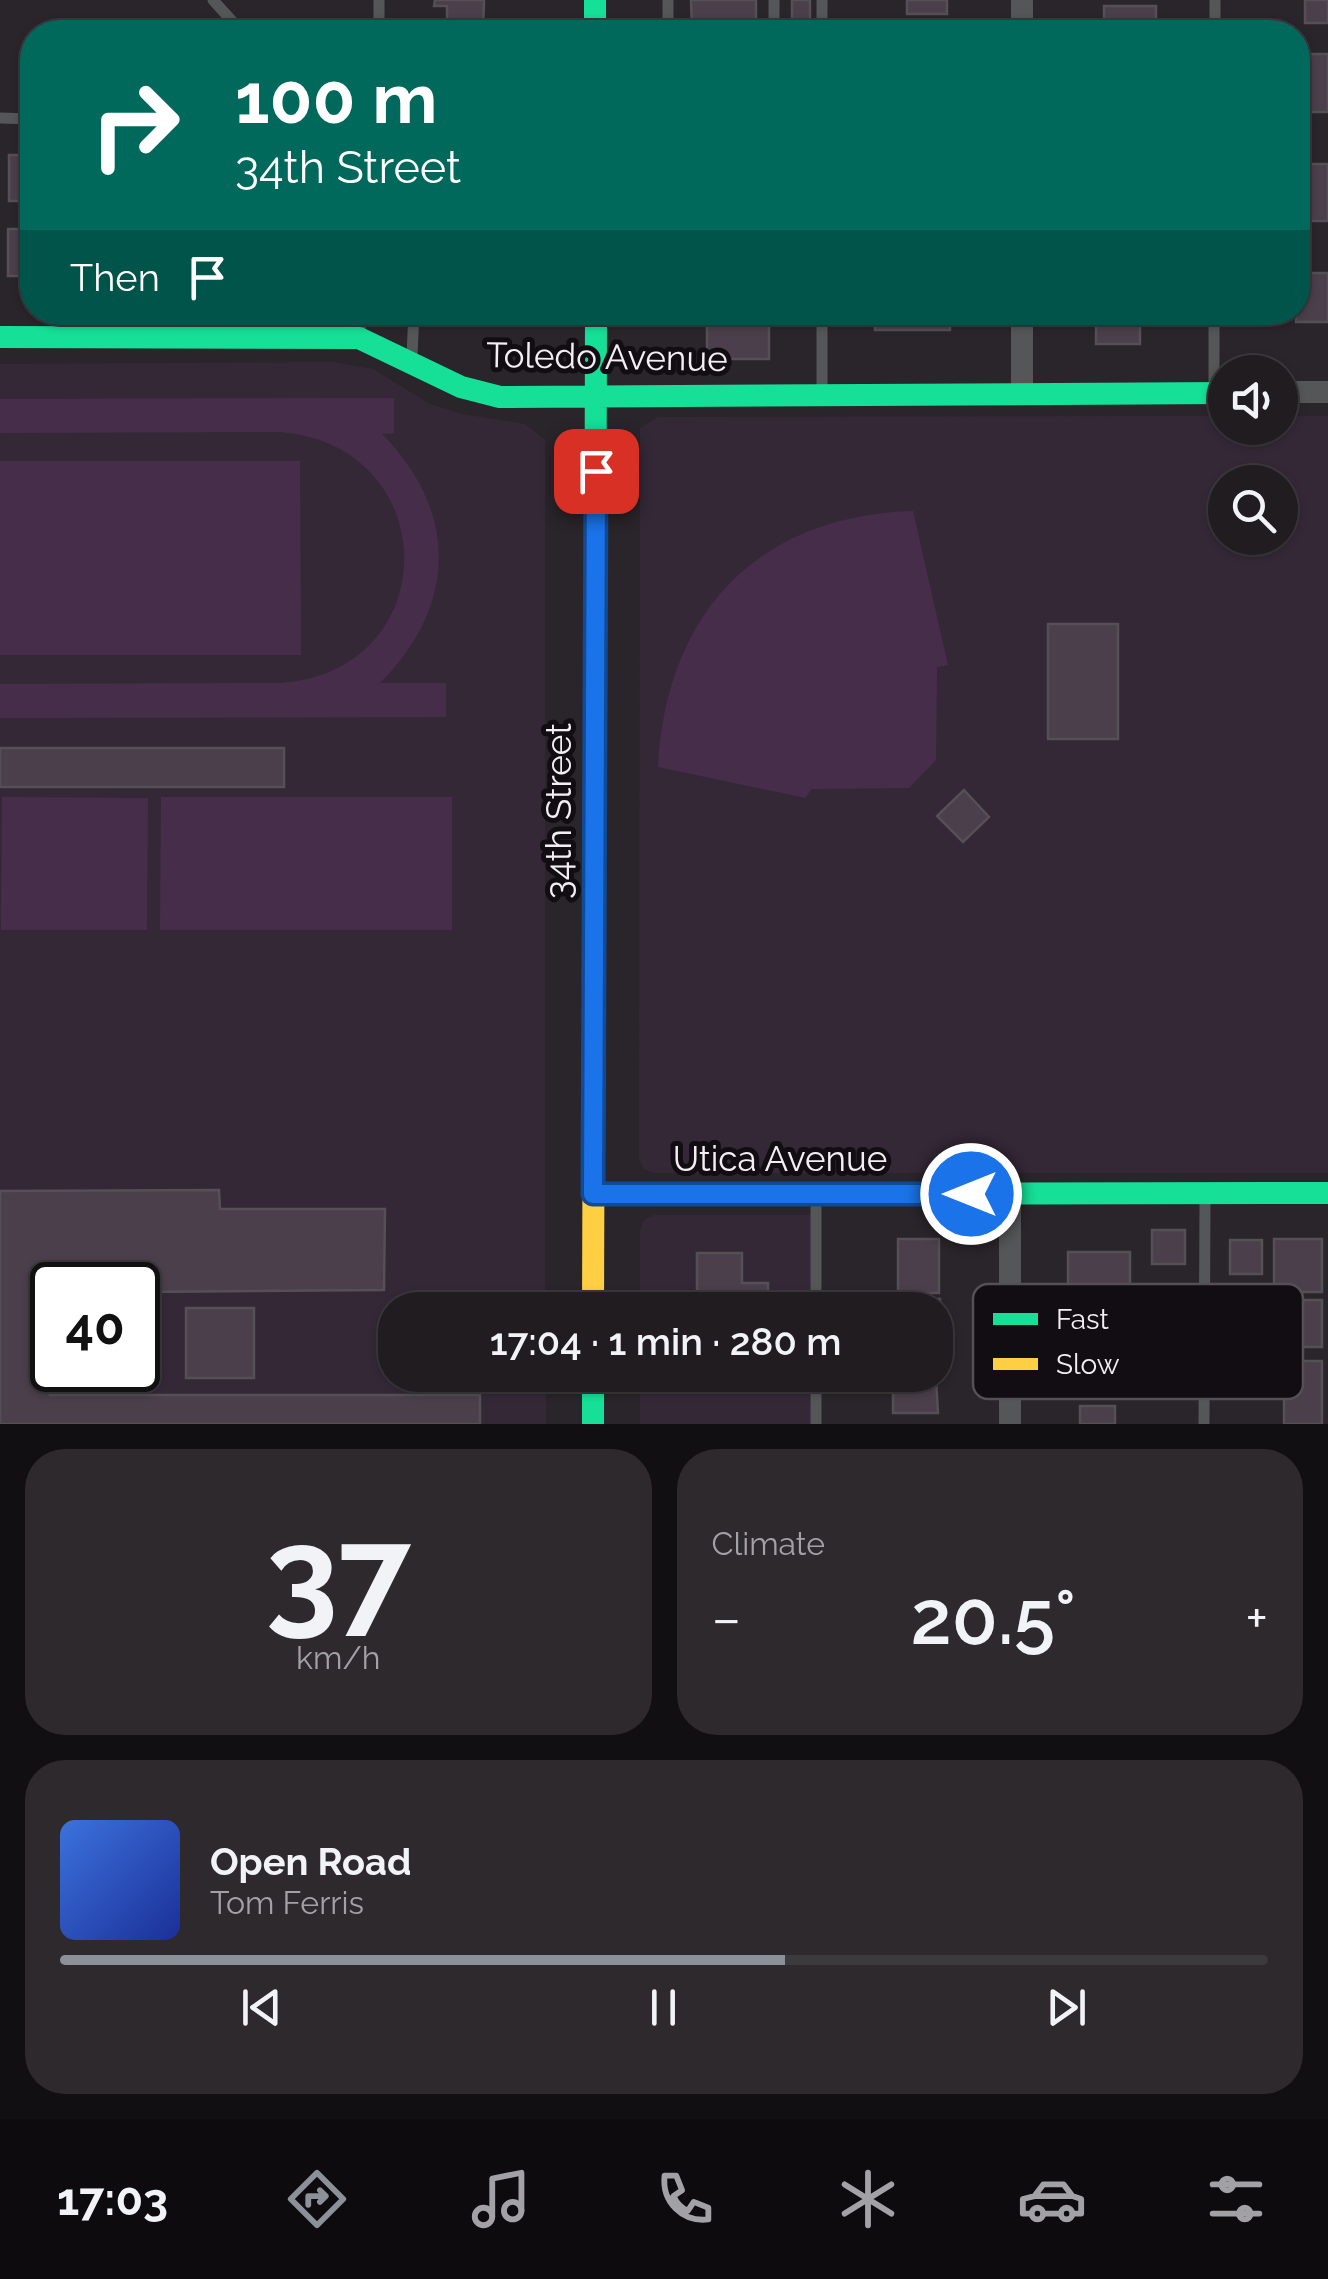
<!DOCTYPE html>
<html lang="en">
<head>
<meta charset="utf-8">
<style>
	:root { --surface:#201c20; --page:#2d292d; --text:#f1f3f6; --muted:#a2a1a5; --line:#3d3a3e; --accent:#8c9099 }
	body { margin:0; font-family:Raleway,sans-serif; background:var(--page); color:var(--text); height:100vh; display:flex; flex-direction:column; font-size:38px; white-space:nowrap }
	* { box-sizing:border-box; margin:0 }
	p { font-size:32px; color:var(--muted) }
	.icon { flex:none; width:55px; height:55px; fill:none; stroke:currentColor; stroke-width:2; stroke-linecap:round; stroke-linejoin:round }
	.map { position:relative; height:1424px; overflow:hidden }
	.panel { display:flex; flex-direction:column; gap:25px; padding:25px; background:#120f12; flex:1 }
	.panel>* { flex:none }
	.hud { position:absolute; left:20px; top:20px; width:1290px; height:305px; border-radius:40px; box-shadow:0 2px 8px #0004,0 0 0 2px var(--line); background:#00695c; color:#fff; overflow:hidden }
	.tools { position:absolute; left:1208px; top:355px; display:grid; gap:20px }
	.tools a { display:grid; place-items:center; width:90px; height:90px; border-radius:50%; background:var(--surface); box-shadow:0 2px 8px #0004,0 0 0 2px var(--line); font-size:50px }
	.speed { position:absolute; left:30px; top:1262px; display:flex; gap:20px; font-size:50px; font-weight:700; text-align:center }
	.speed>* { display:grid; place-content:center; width:130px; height:130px; border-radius:50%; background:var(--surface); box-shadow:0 2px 8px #0004,0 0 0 2px var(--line); line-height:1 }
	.speed .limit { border:5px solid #111; border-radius:15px; background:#fff; color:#111 }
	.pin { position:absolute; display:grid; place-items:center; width:85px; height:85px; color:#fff; margin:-42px; border-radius:20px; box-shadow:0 5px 15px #0006 }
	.me { position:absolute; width:110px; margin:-55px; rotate:270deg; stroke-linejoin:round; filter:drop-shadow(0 0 8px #0008) }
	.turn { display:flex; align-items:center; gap:35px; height:210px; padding:0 50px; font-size:45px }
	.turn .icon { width:130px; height:130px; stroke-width:2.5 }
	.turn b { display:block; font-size:70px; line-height:85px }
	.then { display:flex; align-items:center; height:95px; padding:0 50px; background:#0003; gap:20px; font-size:38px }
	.big { font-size:75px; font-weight:600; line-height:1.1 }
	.panel .card { flex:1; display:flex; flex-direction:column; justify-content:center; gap:15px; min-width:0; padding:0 35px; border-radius:40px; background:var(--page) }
	.panel .dial { align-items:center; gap:0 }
	.dial b { font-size:130px; line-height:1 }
	.song { display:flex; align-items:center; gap:30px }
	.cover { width:120px; height:120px; border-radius:15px; background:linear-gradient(135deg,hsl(220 70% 55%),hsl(230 70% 35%)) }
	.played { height:10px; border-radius:5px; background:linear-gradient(90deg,var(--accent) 60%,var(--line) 60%) }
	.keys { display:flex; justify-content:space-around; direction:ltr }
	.heat { display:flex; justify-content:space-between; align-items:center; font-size:55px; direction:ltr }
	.panel .tiles { flex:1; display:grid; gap:25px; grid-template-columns:1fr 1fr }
	.card:last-child { grid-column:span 2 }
	.trip { position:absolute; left:378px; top:1292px; width:575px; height:100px; border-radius:40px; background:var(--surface); box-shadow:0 2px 8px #0004,0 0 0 2px var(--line); font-weight:600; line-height:100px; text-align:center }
	.tab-bar { display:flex; height:160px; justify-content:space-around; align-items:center; background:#0d0b0d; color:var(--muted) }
	.tab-bar .icon { width:70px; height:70px }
	.tab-bar .active { color:var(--accent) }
	.tab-bar b { font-size:45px; color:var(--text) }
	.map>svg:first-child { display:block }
</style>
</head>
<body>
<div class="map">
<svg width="1328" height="1424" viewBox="0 0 1328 1424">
	<rect width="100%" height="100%" fill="#2a252a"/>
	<path fill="#342837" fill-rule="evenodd" d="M 332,362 L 373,369 L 430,404 L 462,414 L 525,424 L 545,440 L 545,1310 L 395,1310 L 395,1375 L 546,1375 L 546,1424 L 0,1424 L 0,364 ZM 52,1285 L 138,1285 L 138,1370 L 52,1370 Z
		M 1225,416 L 1225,428 L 1280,428 L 1280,416 L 1328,416 L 1328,1173 L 654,1173 L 644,1169 L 639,1159 L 640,428 L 658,417 ZM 1225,482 L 1280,482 L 1280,538 L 1225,538 Z
		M 654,1215 L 812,1215 L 812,1310 L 640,1310 L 640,1231 L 644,1220 Z
		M 640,1375 L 812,1375 L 812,1424 L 640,1424 Z"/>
	<path fill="#462e4a" d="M 394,398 L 394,433 L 382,434 C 459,512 457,606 380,683 L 446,683 L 446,717 L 0,718 L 0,684 L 281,683 C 446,671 445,445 280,432 L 0,433 L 0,399 Z
		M 0,461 L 300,461 L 301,655 L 0,655 Z
		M 913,511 L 948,665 L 937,667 L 936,760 L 909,788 L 811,789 L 806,798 L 658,767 C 666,614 756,516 913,511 Z
		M 2,797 L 148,798 L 147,930 L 1,930 Z
		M 161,797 L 452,797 L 452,930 L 160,930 Z"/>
	<path fill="#4a3f4b" stroke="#545055" stroke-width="2.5" d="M 435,0 L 484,0 L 483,32 L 447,32 L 447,6 L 434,6 Z
		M 691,0 L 756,0 L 756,32 L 692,32 Z
		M 792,0 L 810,0 L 810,32 L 792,32 Z
		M 907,0 L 947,0 L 947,14 L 907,14 Z
		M 1305,0 L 1328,0 L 1328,23 L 1305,23 Z
		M 1104,6 L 1156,6 L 1156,32 L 1104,32 Z
		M 1298,54 L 1328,54 L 1328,112 L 1298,112 Z
		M 9,155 L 32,155 L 32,201 L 9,201 Z
		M 1298,164 L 1328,164 L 1328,221 L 1298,221 Z
		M 8,229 L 32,229 L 32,276 L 8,276 Z
		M 1298,273 L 1328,273 L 1328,322 L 1296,322 Z
		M 707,312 L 769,312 L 769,359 L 707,359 Z
		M 875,312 L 950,312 L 950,330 L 875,330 Z
		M 1096,312 L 1140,312 L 1140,344 L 1096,344 Z
		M 1048,624 L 1118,624 L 1118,739 L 1048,739 Z
		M 0,748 L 284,748 L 284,787 L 0,787 Z
		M 964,790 L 989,817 L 963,842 L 937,816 Z
		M 219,1190 L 220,1209 L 385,1209 L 384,1290 L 138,1292 L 138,1285 L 52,1285 L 50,1395 L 480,1395 L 480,1424 L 0,1424 L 0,1191 Z
		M 1152,1230 L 1185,1230 L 1185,1264 L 1152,1264 Z
		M 898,1239 L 939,1239 L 939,1293 L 898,1293 Z
		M 1274,1239 L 1322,1239 L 1322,1292 L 1274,1292 Z
		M 1230,1240 L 1262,1240 L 1262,1274 L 1230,1274 Z
		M 1068,1252 L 1130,1252 L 1130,1297 L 1086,1297 L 1086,1317 L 1068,1317 Z
		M 697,1253 L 742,1253 L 742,1283 L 768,1283 L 768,1310 L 716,1310 L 716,1304 L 697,1304 Z
		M 899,1299 L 940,1299 L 940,1354 L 935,1354 L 935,1310 L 899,1310 Z
		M 1282,1300 L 1322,1300 L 1322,1347 L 1282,1347 Z
		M 186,1308 L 254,1308 L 254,1378 L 186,1378 Z
		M 935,1361 L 938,1413 L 893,1413 L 893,1375 L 935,1375 Z
		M 1284,1361 L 1322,1361 L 1322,1424 L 1284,1424 Z
		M 1080,1406 L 1115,1406 L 1115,1424 L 1080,1424 Z"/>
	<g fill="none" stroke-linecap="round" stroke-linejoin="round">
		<path stroke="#555657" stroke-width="11" d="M 213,0 L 232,21 L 232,32
			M 668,0 L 668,32
			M 822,0 L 822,32
			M 379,32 L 379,0
			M 774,32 L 774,0
			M 1215,32 L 1215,0
			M 0,118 L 32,119
			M 521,312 L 592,318
			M 822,312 L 822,390
			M 359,334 L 363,312
			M 412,355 L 414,312
			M 1214,388 L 1214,312
			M 816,1195 L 816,1310
			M 816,1375 L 816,1424
			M 1204,1424 L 1205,1198"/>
		<path stroke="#555657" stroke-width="22" d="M 1022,0 L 1022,32
			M 1022,312 L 1022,393
			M 1280,392 L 1328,392
			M 1010,1194 L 1010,1424"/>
		<path stroke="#16e098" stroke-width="22" d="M 595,0 L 595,32
			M 0,337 L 359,338 L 461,387 L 500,397 L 1225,393
			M 595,729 L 596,312
			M 593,1194 L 1328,1193
			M 593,1375 L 593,1424"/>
		<path stroke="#ffcf43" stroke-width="22" d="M 593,1310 L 595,729"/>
	</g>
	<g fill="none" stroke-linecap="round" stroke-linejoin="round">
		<g stroke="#114b97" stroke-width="25">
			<path id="route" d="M 596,471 L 593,1194 L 971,1194"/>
		</g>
		<use href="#route" stroke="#1a73e8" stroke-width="18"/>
	</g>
	<g text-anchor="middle" stroke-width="10" stroke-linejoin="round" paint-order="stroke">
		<g font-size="35" fill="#f3edf4" stroke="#110d12">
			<text transform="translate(607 357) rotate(1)" y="12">Toledo Avenue</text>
			<text transform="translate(559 811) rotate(-90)" y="12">34th Street</text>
			<text x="780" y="1171">Utica Avenue</text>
		</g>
	</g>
	<rect x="973" y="1284" width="330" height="115" rx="15" fill="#110d12" stroke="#555056" stroke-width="2.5"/>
	<rect x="993" y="1313" width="45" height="12" fill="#16e098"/>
	<rect x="993" y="1358" width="45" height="12" fill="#ffcf43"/>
	<g font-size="28" fill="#f3edf4">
		<text x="1056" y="1329">Fast</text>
		<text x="1056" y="1374">Slow</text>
	</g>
</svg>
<div class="tools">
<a><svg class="icon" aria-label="sound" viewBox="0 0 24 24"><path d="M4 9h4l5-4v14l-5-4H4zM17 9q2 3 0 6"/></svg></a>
<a><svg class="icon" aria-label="search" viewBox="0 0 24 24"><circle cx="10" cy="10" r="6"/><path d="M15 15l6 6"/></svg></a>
</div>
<div class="speed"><div class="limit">40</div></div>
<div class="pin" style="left:596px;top:471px;background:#d93025"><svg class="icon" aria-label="arrive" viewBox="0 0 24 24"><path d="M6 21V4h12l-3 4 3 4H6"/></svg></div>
<svg class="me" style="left:971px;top:1194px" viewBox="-20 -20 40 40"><circle r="17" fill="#1a73e8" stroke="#fff" stroke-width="3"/><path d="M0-11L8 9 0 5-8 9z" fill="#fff"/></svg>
<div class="trip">17:04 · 1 min · 280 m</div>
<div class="hud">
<div class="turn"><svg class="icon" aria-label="right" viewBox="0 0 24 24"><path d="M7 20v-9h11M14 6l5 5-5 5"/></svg><div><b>100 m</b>34th Street</div></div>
<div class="then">Then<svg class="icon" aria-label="arrive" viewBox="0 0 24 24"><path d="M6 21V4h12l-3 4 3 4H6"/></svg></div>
</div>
</div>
<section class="panel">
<div class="tiles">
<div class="card dial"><b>37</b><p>km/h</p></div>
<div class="card"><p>Climate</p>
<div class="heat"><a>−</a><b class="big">20.5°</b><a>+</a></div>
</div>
<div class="card">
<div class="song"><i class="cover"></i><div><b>Open Road</b><p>Tom Ferris</p></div></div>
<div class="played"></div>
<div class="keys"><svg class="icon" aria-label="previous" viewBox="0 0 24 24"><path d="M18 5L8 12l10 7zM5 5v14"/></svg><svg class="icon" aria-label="pause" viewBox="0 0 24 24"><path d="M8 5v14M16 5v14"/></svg><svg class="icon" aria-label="next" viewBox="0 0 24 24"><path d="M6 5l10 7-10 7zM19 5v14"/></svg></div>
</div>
</div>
</section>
<nav class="tab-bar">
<b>17:03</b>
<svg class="icon active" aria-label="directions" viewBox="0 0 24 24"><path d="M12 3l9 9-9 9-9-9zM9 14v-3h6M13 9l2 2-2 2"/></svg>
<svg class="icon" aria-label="music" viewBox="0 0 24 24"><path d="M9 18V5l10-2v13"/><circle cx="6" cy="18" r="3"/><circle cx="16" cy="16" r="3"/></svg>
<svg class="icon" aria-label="phone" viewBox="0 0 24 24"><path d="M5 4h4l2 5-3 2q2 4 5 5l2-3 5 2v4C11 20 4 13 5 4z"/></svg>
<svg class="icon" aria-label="climate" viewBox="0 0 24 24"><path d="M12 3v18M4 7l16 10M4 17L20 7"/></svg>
<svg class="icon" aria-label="car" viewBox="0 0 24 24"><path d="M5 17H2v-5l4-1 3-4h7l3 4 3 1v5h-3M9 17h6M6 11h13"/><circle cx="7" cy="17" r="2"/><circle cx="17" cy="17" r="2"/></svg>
<svg class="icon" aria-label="filters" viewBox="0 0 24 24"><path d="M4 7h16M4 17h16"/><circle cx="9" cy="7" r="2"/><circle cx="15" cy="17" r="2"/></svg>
</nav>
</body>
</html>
